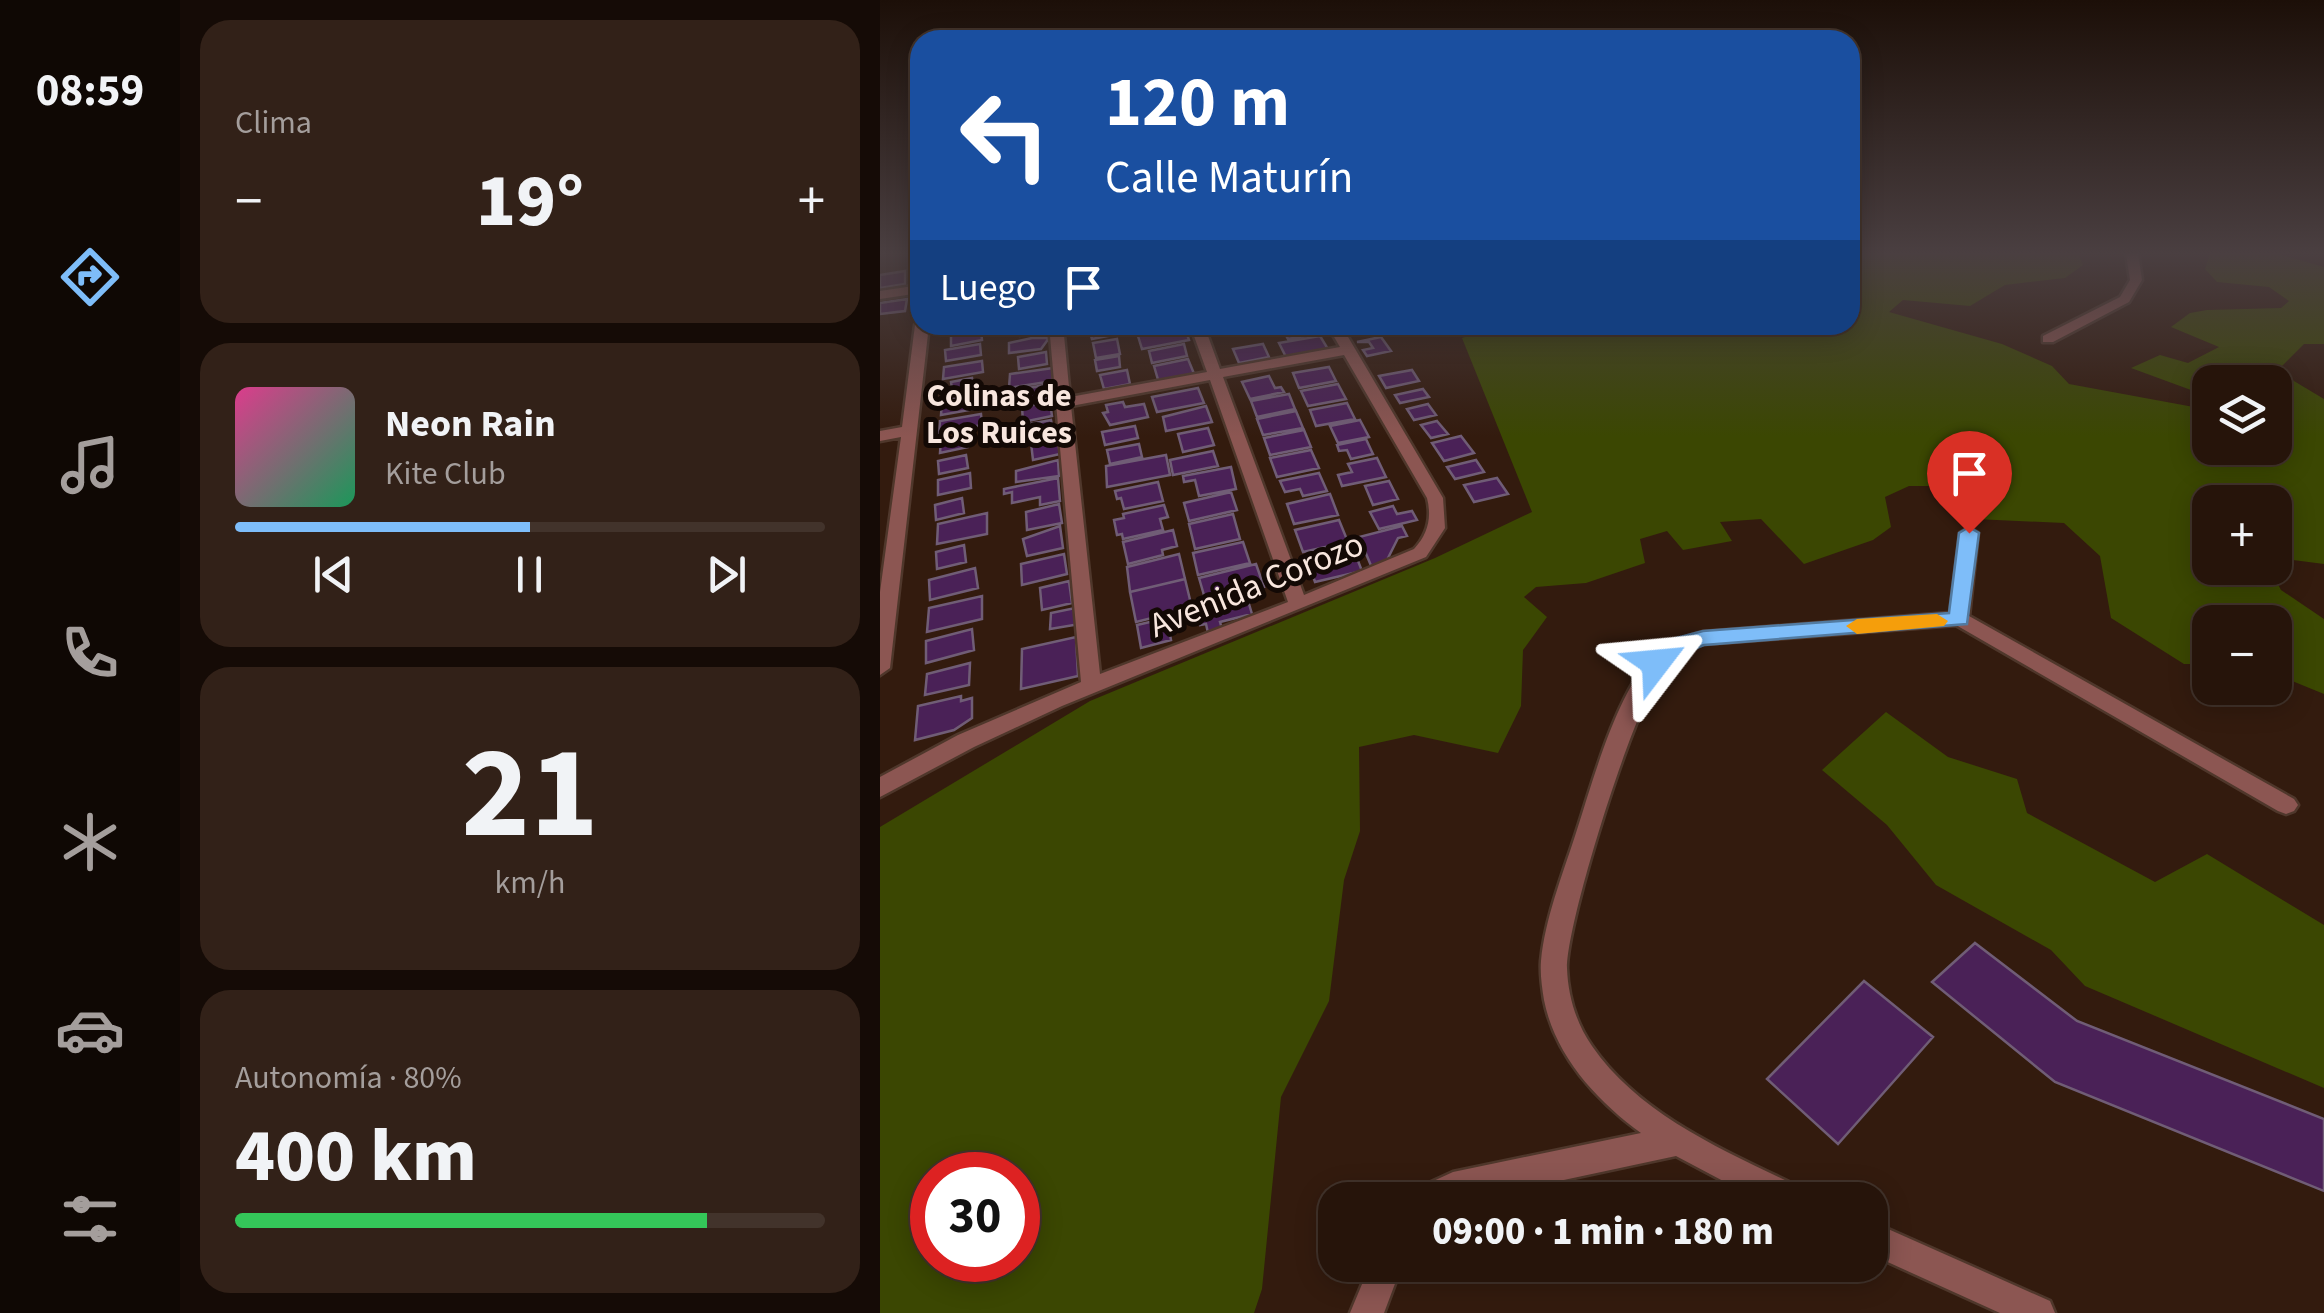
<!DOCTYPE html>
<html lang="es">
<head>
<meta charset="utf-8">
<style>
	:root { --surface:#26140a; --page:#322118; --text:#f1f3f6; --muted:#a49e9c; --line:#42332b; --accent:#7ebdf9 }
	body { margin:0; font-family:"Source Sans 3",sans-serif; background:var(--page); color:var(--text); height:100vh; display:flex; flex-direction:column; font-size:38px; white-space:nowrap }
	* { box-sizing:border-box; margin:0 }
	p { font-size:32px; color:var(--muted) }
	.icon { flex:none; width:55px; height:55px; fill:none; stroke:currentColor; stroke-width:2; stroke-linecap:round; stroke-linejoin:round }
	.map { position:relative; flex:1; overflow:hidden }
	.details { display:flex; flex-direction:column; gap:20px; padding:20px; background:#150b06; width:700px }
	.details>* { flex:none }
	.hud { position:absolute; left:30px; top:30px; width:950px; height:305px; border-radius:30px; box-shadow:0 5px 25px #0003,0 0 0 2px var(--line); background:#1a4fa0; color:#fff; overflow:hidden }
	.fabs { position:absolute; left:1312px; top:365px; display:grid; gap:20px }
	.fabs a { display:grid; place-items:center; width:100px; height:100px; border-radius:20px; background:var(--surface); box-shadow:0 5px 25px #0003,0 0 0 2px var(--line); font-size:50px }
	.speed { position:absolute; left:30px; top:1152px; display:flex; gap:20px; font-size:50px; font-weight:700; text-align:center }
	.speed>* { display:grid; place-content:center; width:130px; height:130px; border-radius:50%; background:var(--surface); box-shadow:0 5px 25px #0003,0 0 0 2px var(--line); line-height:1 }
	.speed .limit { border:15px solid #d22; background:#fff; color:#111 }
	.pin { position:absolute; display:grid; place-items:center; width:85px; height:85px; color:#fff; margin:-102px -42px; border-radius:50% 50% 50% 0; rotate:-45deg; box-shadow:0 0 10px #0007 }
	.pin .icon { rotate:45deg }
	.me { position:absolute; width:110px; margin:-55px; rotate:61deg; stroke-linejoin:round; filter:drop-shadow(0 0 8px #0008) }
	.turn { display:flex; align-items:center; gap:35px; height:210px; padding:0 30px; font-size:45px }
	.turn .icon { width:130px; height:130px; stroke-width:2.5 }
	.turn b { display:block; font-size:70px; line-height:85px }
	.then { display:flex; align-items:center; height:95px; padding:0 30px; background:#0003; gap:20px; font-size:38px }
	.big { font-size:75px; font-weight:800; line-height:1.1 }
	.details .card { flex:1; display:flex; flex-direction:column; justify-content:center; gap:15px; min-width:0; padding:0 35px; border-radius:30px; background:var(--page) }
	.details .dial { align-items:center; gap:0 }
	.dial b { font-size:130px; line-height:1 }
	.song { display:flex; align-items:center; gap:30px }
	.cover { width:120px; height:120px; border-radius:15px; background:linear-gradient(135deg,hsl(330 70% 55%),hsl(150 70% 35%)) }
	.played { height:10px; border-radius:5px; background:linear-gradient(90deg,var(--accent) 50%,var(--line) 50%) }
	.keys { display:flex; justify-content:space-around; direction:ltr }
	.heat { display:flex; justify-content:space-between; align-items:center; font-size:55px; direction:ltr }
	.charge { height:15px; border-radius:8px; background:linear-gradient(90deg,#34c759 80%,var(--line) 0) }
	.trip { position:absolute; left:438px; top:1182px; width:570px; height:100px; border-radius:30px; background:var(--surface); box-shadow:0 5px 25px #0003,0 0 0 2px var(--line); font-weight:800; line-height:100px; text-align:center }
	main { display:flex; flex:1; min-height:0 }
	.tabs { display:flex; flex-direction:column; width:180px; justify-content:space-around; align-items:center; background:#0f0804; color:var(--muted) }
	.tabs .icon { width:70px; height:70px }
	.tabs .active { color:var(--accent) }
	.tabs b { font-size:45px; color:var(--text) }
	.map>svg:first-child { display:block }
</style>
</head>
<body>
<main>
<nav class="tabs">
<b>08:59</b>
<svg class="icon active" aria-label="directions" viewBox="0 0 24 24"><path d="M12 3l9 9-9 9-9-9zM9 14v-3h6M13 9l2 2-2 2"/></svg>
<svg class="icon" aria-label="music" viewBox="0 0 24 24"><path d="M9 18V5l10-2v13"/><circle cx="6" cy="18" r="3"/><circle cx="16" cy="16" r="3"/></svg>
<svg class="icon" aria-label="phone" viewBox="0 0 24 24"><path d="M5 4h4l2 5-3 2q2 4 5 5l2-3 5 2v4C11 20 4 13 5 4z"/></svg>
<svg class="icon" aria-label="climate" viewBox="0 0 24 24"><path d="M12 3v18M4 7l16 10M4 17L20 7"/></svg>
<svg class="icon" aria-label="car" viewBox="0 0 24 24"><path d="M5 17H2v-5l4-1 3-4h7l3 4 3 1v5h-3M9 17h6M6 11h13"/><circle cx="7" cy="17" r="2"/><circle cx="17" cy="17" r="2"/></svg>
<svg class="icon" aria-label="filters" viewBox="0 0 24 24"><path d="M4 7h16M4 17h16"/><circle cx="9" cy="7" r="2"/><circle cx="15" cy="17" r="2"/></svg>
</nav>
<section class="details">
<div class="card"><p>Clima</p>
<div class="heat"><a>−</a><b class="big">19°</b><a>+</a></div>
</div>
<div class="card">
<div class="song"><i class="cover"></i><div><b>Neon Rain</b><p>Kite Club</p></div></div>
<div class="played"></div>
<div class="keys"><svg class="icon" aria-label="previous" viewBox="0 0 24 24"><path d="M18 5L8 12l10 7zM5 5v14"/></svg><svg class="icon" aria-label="pause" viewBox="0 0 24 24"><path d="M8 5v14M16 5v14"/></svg><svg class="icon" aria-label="next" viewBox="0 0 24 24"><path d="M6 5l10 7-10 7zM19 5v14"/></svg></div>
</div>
<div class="card dial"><b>21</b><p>km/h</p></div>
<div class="card"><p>Autonomía · 80%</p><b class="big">400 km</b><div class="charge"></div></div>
</section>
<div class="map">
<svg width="1444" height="1313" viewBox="0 0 1444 1313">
	<rect width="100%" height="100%" fill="#331b0e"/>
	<path fill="#3b4702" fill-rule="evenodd" d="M 970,253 L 1198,253 L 1203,265 L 1185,278 L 1125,285 L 1090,306 L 1023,300 L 1009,312 L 1122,344 L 1172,366 L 1189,384 L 1330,410 L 1330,448 L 1395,448 L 1395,382 L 1330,382 L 1330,397 L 1251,368 L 1280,355 L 1308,363 L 1339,347 L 1291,327 L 1310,313 L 1327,310 L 1401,308 L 1409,301 L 1389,287 L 1337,282 L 1325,269 L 1330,253 L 1395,253 L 1444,267 L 1444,344 L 1424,344 L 1397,371 L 1444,399 L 1444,564 L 1413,560 L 1395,564 L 1395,502 L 1330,502 L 1330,568 L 1389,568 L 1401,590 L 1444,619 L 1444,694 L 1395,674 L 1395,622 L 1330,622 L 1330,664 L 1304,664 L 1231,618 L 1220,556 L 1184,523 L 1095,519 L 1061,486 L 1029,486 L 1005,497 L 1011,527 L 993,540 L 924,564 L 881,519 L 840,522 L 852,541 L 803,550 L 787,531 L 760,539 L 765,563 L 706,583 L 656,587 L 644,597 L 667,617 L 643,650 L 641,706 L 618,753 L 534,735 L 479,747 L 480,831 L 464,880 L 449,1001 L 401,1097 L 382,1289 L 374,1313 L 0,1313 L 0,827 L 210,701 L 555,558 L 652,512 L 582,338 L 617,325 L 970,325 ZM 52,1175 L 138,1175 L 138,1260 L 52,1260 Z
		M 1006,712 L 1068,757 L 1137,779 L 1147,813 L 1275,882 L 1327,854 L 1444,925 L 1444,1088 L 1205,986 L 1171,950 L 1056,885 L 1007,825 L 942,770 Z"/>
	<path fill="#4a2157" stroke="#705d76" stroke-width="2.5" d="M 25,271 L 25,284 L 0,288 L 0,275 Z
		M 27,299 L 25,311 L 0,314 L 0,303 Z
		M 140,325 L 169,325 L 169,331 L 140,336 L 134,328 Z
		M 231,325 L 250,325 L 253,331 L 212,339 L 209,329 Z
		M 430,325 L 435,334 L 408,339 L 401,326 Z
		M 305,328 L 309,340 L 262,349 L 258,336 Z
		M 101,330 L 102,340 L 71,346 L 71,335 Z
		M 440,336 L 448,349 L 406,357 L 399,343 Z
		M 501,337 L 511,351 L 487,356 L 483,350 L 493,348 L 489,342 L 477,342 Z
		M 152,338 L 169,338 L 161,349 L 129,353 L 129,343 Z
		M 237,339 L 240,354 L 216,358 L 213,343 Z
		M 100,344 L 101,355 L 66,361 L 65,350 Z
		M 304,344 L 307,356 L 272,363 L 269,351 Z
		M 383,344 L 389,357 L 359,363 L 353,349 Z
		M 166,352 L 167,364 L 139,369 L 138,357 Z
		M 239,356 L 240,367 L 217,371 L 215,360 Z
		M 308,359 L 315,376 L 279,383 L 274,366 Z
		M 102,361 L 103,372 L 63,379 L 64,367 Z
		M 449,367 L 456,381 L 419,388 L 413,373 Z
		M 173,368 L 173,381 L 129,388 L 130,374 Z
		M 247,370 L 250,384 L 224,389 L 220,375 Z
		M 532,370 L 539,381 L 506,388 L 499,376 Z
		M 389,376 L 395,388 L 401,387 L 404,392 L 370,399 L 362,382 Z
		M 92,378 L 94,390 L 73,395 L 71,382 Z
		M 171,384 L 172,398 L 131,405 L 131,391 Z
		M 458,384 L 466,399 L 428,406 L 421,391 Z
		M 318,388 L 324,403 L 277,412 L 272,397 Z
		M 543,389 L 549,397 L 520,403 L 515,395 Z
		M 409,394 L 415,409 L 377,417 L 371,401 Z
		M 95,395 L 95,409 L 61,415 L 62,401 Z
		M 170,402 L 172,416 L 143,422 L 142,407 Z
		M 243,402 L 245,407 L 264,404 L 268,417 L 230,425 L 223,413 L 228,412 L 226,405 Z
		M 467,403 L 475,419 L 436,426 L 430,410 Z
		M 548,404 L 556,415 L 534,420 L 527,409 Z
		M 326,406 L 332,422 L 286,431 L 283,417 Z
		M 416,411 L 423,428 L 383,435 L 377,419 Z
		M 101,414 L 102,425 L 59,433 L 60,421 Z
		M 171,420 L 174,435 L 130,444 L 128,428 Z
		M 480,420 L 489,437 L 458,443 L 450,426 Z
		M 557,421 L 568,434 L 551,438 L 541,425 Z
		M 255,426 L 258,438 L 225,445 L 222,432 Z
		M 328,428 L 334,445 L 303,452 L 298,434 Z
		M 424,430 L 431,447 L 390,455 L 384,438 Z
		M 88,434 L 88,447 L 60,453 L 61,439 Z
		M 185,436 L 178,442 L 180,454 L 153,460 L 151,443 Z
		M 581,436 L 594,453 L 564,461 L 552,443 Z
		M 486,439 L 493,454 L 471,459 L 467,450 L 459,451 L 457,445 Z
		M 259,444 L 262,457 L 230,464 L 227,450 Z
		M 431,450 L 439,468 L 397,477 L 390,458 Z
		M 333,451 L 338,466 L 293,475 L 290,460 Z
		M 86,455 L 88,468 L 59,474 L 58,461 Z
		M 286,455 L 290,475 L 227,487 L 226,466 Z
		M 497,458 L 506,477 L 462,486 L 458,475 L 472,472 L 468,464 Z
		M 178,460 L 179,476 L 136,482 L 136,471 Z
		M 596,460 L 604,472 L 575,479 L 567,467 Z
		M 351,467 L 356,489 L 319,496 L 315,480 L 304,482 L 303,476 Z
		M 90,473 L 91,488 L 58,495 L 58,480 Z
		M 439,473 L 447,491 L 423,496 L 420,489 L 405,492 L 400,481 Z
		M 178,478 L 180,501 L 160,505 L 160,497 L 132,503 L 132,492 L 124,494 L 124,489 Z
		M 617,478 L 628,494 L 594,502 L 584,485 Z
		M 509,481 L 518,499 L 493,505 L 485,486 Z
		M 278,482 L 283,501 L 244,509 L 241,498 L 237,499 L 235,491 Z
		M 351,492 L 357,510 L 309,521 L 304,503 Z
		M 450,494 L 458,515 L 414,524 L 407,504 Z
		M 82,498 L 84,513 L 56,520 L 55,505 Z
		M 179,504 L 182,523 L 147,530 L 146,512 Z
		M 284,505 L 288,517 L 280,519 L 283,530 L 243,539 L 242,534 L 237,535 L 234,520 L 244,518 L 243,514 Z
		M 513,506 L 517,514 L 532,511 L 537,520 L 499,529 L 490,512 Z
		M 107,513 L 107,534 L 57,544 L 58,524 Z
		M 353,514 L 360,539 L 315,549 L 309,524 Z
		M 459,520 L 468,542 L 423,552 L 415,530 Z
		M 180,526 L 183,548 L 147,556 L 143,539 Z
		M 522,526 L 527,536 L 518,538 L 507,560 L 492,568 L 479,537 Z
		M 293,530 L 297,546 L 282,550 L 283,555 L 248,564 L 243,542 Z
		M 363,542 L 370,563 L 318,575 L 313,553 Z
		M 84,545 L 86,562 L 57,569 L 56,552 Z
		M 473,548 L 482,571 L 435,582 L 427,559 Z
		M 184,554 L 187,574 L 142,585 L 141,564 Z
		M 299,554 L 305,579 L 250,592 L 247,567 Z
		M 376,564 L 384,587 L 326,602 L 319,578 Z
		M 95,568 L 98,588 L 50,600 L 49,580 Z
		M 305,579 L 312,608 L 256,622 L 250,592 Z
		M 189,581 L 192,603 L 162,610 L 160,588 Z
		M 366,594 L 372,614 L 340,622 L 342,629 L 328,633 L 326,624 L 320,625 L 315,606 Z
		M 102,596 L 102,619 L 47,632 L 49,608 Z
		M 200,607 L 200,624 L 170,629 L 171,613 Z
		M 287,618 L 291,640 L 261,648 L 257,625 Z
		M 92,629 L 94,650 L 46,663 L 46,641 Z
		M 196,637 L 198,676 L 141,689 L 142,649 Z
		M 90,663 L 89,685 L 45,695 L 47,674 Z
		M 81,696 L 81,701 L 92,698 L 92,718 L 74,730 L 35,740 L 38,706 Z
		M 1095,943 L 1197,1021 L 1444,1119 L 1444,1191 L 1175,1082 L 1052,982 Z
		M 984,981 L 1053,1037 L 958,1144 L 887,1079 Z"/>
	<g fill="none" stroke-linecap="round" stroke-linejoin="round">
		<g stroke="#4f372b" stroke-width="5">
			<path id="minor" d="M 1246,253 L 1258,253 L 1262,280 L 1249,302 L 1173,342 L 1163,342 L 1163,336 L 1240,297 L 1250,280 Z
				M 40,285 L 40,293 L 0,299 L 0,291 Z
				M 40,322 L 40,325 L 49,325 L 10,668 L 0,675 L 0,592 L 21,437 L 0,441 L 0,431 L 22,427 L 35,325 Z
				M 169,325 L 183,325 L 190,397 L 327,372 L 310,325 L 324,325 L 340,369 L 460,347 L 447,325 L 461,325 L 563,498 L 565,528 L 546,557 L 182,706 L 94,747 L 0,797 L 0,777 L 78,735 L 201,682 ZM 464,355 L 547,498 C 552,518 548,534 534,549 L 424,595 L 343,377 ZM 330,380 L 408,602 L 220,674 L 191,406 Z
				M 1089,528 L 1098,533 L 1089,616 L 1414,799 L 1418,805 L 1414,811 L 1406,814 L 1398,811 L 1076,625 L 824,644 C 810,649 794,655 785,666 C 755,702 687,920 687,968 C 688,996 696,1023 712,1046 C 761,1117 848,1152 923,1189 L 928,1200 L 879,1200 L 796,1156 L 590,1200 L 531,1200 L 536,1189 L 573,1172 L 761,1133 C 717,1101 675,1056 664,1000 C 662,987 660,974 661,961 C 665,919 682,876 695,836 C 713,781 733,704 769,659 C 782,643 804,637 823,632 L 1070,613 L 1080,533 Z
				M 990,1221 L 1170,1301 L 1175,1313 L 1120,1313 L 990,1254 Z
				M 490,1265 L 522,1265 L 504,1313 L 470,1313 Z"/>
		</g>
		<use href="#minor" fill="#8c5652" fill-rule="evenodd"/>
	</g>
	<linearGradient id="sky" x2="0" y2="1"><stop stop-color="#1c0f08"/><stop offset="0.58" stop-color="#4a3f41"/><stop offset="1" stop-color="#4a3f41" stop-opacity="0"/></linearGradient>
	<rect width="1444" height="437" fill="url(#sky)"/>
	<path fill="#7ebdf9" stroke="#527ba2" stroke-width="2.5" d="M 1089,527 L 1099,533 L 1087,624 L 824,645 C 806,651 794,666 776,670 L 765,663 L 793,639 L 823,631 L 1069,613 L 1079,533 Z"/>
	<path fill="#f59e0b" d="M 1057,614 L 1068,621 L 1064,626 L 977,634 L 966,626 L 977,619 Z"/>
	<g text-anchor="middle" stroke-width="10" stroke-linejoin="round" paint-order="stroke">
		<g font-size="32" font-weight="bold" fill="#f8e6de" stroke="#130905">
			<text x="119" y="406">Colinas de<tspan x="119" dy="37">Los Ruices</tspan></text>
		</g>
		<g font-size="35" fill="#f8e6de" stroke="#130905">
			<text transform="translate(376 584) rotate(-22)" y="12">Avenida Corozo</text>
		</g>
	</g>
</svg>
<div class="fabs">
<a><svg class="icon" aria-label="layers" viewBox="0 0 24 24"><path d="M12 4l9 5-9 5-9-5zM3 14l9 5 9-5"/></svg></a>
<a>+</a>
<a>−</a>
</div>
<div class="speed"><div class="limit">30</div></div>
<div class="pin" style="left:1089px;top:533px;background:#d93025"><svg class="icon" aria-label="arrive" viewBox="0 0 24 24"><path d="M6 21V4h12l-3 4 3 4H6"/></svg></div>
<svg class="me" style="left:776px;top:663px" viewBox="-20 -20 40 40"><path d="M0-17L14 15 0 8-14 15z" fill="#7ebdf9" stroke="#fff" stroke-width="4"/></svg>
<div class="trip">09:00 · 1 min · 180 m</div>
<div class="hud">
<div class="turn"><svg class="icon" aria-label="left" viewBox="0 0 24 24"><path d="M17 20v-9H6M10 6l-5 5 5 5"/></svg><div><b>120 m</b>Calle Maturín</div></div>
<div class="then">Luego<svg class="icon" aria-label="arrive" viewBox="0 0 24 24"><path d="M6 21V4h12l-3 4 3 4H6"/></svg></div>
</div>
</div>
</main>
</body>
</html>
